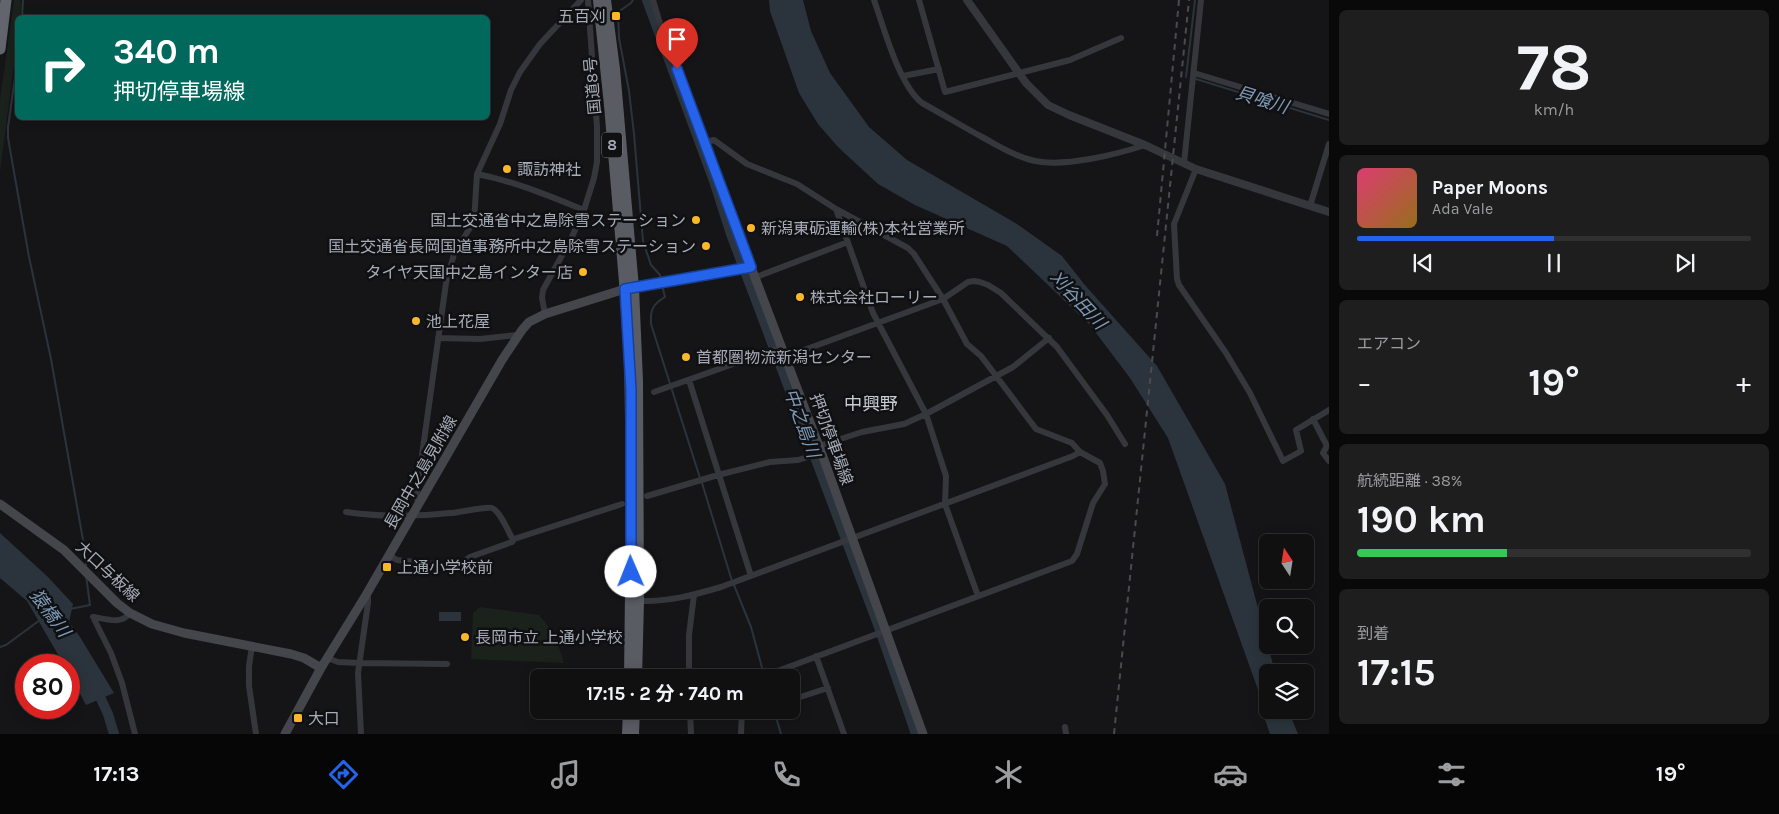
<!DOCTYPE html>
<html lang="ja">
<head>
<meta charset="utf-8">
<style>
	:root { --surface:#101011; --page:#1e1e1f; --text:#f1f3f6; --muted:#9c9d9f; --line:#303031; --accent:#2563eb }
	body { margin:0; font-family:Karla,"Noto Sans JP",sans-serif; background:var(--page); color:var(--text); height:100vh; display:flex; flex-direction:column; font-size:19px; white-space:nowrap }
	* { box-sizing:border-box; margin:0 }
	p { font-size:16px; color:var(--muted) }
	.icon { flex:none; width:28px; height:28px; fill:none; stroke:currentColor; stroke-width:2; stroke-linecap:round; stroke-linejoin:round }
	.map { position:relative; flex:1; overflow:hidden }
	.sheet { display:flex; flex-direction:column; gap:10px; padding:10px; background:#090909; width:450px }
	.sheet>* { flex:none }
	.hud { position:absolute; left:15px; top:15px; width:475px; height:105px; border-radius:8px; box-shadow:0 2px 12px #0003,0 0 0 1px var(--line); background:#00695c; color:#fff; overflow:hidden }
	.needle { width:32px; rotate:348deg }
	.buttons { position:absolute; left:1259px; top:534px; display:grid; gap:10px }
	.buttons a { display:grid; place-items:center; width:55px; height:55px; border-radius:8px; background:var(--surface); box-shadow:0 2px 12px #0003,0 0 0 1px var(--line); font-size:25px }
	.speed { position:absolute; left:15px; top:654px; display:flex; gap:10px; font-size:25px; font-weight:700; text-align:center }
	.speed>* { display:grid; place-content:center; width:65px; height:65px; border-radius:50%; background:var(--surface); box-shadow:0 2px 12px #0003,0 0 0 1px var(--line); line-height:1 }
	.speed .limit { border:8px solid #d22; background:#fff; color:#111 }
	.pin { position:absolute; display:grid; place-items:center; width:42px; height:42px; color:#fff; margin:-51px -21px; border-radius:50% 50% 50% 0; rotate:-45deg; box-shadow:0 0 5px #0007 }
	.pin .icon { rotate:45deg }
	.me { position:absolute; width:55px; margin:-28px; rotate:359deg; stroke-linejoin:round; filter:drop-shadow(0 0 4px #0008) }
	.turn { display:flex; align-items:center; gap:18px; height:105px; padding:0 15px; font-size:22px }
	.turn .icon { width:65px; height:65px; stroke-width:2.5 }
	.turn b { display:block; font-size:35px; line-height:42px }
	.big { font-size:38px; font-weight:700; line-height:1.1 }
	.sheet .card { flex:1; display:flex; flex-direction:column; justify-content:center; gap:8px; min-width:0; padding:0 18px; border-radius:8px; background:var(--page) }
	.sheet .dial { align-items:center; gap:0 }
	.dial b { font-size:65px; line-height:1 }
	.song { display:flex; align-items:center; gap:15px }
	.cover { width:60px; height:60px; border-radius:8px; background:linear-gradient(135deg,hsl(340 70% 55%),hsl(40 70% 35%)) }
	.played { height:5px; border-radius:2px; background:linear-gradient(90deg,var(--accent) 50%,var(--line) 50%) }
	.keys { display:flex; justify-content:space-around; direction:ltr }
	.heat { display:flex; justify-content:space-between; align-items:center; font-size:28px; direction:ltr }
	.charge { height:8px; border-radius:4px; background:linear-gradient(90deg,#34c759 38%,var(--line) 0) }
	.trip { position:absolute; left:530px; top:669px; width:270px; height:50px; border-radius:8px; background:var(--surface); box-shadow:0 2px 12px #0003,0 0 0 1px var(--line); font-weight:700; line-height:50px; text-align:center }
	.dock { display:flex; height:80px; justify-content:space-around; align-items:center; background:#060607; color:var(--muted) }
	.dock .icon { width:35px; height:35px }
	.dock .current { color:var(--accent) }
	.dock b { font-size:22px; color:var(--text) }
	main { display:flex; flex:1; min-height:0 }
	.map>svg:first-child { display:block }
</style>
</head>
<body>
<main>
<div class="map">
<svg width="1329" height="734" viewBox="0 0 1329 734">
	<rect width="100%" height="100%" fill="#151517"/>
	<path fill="#1b221c" d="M 14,0 L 20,0 L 21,4 L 20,17 L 18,18 L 17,41 L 0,172 L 0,100 Z
		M 480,607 L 539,615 C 553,631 558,642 564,663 L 471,659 L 473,613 Z"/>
	<path fill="#2b343c" d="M 769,0 L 803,0 L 811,31 L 830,73 L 869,127 L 907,160 L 1017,224 L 1062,256 L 1084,284 L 1157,366 L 1225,484 L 1275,672 L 1268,672 L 1268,710 L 1288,710 L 1298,734 L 1270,734 L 1261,708 L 1262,703 L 1257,687 L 1168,438 L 1130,378 L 1090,325 L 1007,246 L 915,205 L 878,184 L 838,147 L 818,124 L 799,93 L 770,11 Z
		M 0,533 L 48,577 L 73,604 L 69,622 L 80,637 L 114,693 L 86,705 L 69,673 L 69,665 L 64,665 L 27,601 L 0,578 Z
		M 439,612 L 461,612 L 461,621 L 439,621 Z"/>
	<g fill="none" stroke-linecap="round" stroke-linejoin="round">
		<path stroke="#2b343c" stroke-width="2" d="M 633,0 L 631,3 L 618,12 L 619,38 L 629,91 L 634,134 L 643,241 L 651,265 L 660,275 L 661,280
			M 22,18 L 23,0
			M 18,56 L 8,127 L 8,138 L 29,257 L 51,359 L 86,557 L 86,566
			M 1186,77 L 1195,0
			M 1196,79 L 1329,120
			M 662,285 L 665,297 C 653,304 650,310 651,324 L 700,478
			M 702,483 L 732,581
			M 734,585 L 751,627 L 764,675
			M 70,609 L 90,605 L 86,575
			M 0,647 L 6,645 L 40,620
			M 774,710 L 781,734"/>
		<path stroke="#2b343c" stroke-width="10" d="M 647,0 L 714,181 L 731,234 L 879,627 L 916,734
			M 95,686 L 108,714 L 114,734"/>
		<path stroke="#36373c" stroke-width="6" d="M 653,0 L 659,20 L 751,267
			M 874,0 C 884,28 899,85 922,103 C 942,114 962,126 982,137 C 999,146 1016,157 1035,161 C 1065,167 1115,155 1145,145
			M 919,0 L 945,92 L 1070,60 L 1121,38
			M 1194,73 L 1329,114
			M 903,76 L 939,69
			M 704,142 L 714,140 L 747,164 L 797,184 L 836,209 L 873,313 L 926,414 L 946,476 L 945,504 L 978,596
			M 1184,163 L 1201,0
			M 1196,169 L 1174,224 L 1177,279 L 1179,285 L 1226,353 L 1250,393 L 1283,461 L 1301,451 L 1296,430 L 1329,410
			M 477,174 L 500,124 L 511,90 L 520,72 L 540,44 L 581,0
			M 1310,206 L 1329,144
			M 756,277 L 848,242
			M 545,314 L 542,298 L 543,290 L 571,239 L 584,210 L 594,178 L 597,162 L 597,127 L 588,0
			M 438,338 L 480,339 L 517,335
			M 785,357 L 943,299 L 968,282 L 974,281 L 980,282 L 988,285 L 1001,293 L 1057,347 L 1107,415 L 1125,444
			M 689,380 L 751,576
			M 654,392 L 781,347
			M 1313,419 L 1327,446 L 1323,453 L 1329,461
			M 819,446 L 862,432 L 904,424 L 926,414 L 1013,367 L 1049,338
			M 647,496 L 718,475 L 770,462 L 798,460 L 821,453
			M 419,503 L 416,497 L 417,491 L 446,283 L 454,254 L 474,221 L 477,174 C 514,181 549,196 584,210
			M 346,512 C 381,517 415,517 450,513 C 459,513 486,506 492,508 C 500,511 509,533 513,540
			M 389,555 L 397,560 L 444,565 L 459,565 L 470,557 L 512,542 L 514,539 L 622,504
			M 639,601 C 668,602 694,595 721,587 L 1073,456 L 1080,452
			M 93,617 L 111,653 L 122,683 L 135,734
			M 93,617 C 107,619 121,625 130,613
			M 252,646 L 249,666 L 249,686 L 256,734
			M 816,656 L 844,734
			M 327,658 L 338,662 L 359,663 L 447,664
			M 689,678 L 689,635 L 694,595
			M 750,678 L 762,677 L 1072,561 L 1077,554 L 1093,503 L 1105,484 L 1103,471 L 1100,463 L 1080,452 L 1072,443 L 1036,429 L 981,356 L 967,344 L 943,299 L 914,254 L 908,248 L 836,209
			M 791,700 L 828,688
			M 690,710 L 691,734
			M 1065,727 L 1066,734
			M 361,734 L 358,673 L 368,603 L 368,597 L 366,595
			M 741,734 L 742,710"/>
		<path stroke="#36373c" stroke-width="8" d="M 967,0 L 1026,83 L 1048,105 L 1069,115 L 1145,145 L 1196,169 L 1329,212"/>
		<path stroke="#44464c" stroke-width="9" d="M 0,504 L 64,550 L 117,603 L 130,613 L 152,624 L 184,633 L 291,654 L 304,658 L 321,668
			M 285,734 L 321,668 L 366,595 L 502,360 L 522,330 L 529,322 L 545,314 L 625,289 L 751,267 L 819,446 L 923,734"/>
		<path stroke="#5a5c64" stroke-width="10" d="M 598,0 L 609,105 L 629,341 L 631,505 L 629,678
			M 606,0 L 615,69 L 634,288 L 638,381 L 639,601 L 637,678
			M 627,734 L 628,710
			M 634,734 L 635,710"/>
		<path stroke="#62656e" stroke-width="11" d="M 0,49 L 6,0"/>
		<path stroke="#494b51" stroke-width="2" stroke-dasharray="6 5" stroke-linecap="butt" d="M 1157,236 L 1179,0
			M 1114,734 L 1189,0"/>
	</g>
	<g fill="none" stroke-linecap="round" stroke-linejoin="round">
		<g stroke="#184099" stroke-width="12">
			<path id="route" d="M 631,572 L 631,390 L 625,289 L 751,267 L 677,69"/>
		</g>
		<use href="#route" stroke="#2563eb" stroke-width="9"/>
	</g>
	<g fill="#fab72a" stroke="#101012" stroke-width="2">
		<rect x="611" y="11" width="10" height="10" rx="2.5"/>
		<circle cx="507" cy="169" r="5"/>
		<circle cx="696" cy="220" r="5"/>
		<circle cx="751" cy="228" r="5"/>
		<circle cx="706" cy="246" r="5"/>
		<circle cx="583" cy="272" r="5"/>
		<circle cx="800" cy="297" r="5"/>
		<circle cx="416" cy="321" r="5"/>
		<circle cx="686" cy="357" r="5"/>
		<rect x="382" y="562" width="10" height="10" rx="2.5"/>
		<circle cx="465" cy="637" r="5"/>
		<rect x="293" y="713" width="10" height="10" rx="2.5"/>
	</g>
	<g text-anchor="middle" stroke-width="5" stroke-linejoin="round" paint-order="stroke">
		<rect fill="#101012" stroke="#797d86" stroke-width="1" x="602" y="132.5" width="20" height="25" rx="4"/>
		<g font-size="15" font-weight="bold" fill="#a6acb8">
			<text x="612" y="150">8</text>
		</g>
		<g font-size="16" fill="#a6acb8" stroke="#101012" text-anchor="start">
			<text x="606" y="22" text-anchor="end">五百刈</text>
			<text x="517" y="175">諏訪神社</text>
			<text x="686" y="226" text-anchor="end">国土交通省中之島除雪ステーション</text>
			<text x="761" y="234">新潟東砺運輸(株)本社営業所</text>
			<text x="696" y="252" text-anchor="end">国土交通省長岡国道事務所中之島除雪ステーション</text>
			<text x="573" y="278" text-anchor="end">タイヤ天国中之島インター店</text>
			<text x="810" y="303">株式会社ローリー</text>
			<text x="426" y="327">池上花屋</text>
			<text x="696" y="363">首都圏物流新潟センター</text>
			<text x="397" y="573">上通小学校前</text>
			<text x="475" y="643">長岡市立 上通小学校</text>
			<text x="308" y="724">大口</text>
		</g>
		<g font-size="16" fill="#a6acb8" stroke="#101012">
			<text transform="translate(592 86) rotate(-95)" y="6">国道8号</text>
			<text transform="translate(832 439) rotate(70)" y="6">押切停車場線</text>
			<text transform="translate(420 472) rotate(-60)" y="6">長岡中之島見附線</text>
			<text transform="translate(108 571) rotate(43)" y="6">大口与板線</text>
		</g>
		<g font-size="18" font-style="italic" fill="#7c99b5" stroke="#101012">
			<text transform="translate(1262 100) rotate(17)" y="6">貝喰川</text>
			<text transform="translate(1078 300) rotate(47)" y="6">刈谷田川</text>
			<text transform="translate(802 423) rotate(70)" y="6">中之島川</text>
			<text transform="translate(50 613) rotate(54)" y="6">猿橋川</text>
		</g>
		<g font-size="18" fill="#c8cbd4" stroke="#101012">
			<text x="871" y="410">中興野</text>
		</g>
	</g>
</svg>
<div class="buttons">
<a><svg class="needle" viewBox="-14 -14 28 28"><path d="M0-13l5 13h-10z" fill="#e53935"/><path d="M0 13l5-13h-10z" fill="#9c9d9f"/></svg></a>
<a><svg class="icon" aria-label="search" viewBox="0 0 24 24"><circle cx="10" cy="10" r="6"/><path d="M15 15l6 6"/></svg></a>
<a><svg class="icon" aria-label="layers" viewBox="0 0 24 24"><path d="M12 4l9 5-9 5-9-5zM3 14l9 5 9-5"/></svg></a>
</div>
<div class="speed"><div class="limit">80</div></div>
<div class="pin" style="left:677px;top:69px;background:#d93025"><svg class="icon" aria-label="arrive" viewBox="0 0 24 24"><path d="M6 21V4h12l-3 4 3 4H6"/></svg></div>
<svg class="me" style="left:631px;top:572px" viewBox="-20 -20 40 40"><circle r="19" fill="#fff"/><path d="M0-13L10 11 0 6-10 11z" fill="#2563eb"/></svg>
<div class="trip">17:15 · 2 分 · 740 m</div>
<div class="hud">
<div class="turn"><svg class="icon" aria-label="right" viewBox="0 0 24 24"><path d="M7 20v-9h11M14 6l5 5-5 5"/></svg><div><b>340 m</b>押切停車場線</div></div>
</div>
</div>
<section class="sheet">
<div class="card dial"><b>78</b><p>km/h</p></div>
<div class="card">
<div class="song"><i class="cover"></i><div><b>Paper Moons</b><p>Ada Vale</p></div></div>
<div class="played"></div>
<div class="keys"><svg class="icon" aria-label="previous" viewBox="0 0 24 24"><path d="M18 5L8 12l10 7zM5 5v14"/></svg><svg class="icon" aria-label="pause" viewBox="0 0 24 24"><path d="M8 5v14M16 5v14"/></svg><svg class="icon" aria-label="next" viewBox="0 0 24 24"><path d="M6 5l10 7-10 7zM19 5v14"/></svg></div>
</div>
<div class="card"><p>エアコン</p>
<div class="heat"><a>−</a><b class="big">19°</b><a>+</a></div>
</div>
<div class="card"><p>航続距離 · 38%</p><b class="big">190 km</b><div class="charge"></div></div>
<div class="card"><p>到着</p><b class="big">17:15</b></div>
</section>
</main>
<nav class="dock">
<b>17:13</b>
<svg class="icon current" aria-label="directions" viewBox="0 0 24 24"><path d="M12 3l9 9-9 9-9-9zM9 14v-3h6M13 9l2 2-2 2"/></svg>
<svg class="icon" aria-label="music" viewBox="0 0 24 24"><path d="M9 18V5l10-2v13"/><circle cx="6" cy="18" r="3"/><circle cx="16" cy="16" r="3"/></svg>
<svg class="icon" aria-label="phone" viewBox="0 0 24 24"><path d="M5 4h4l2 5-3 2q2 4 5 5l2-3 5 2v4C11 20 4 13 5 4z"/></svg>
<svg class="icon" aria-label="climate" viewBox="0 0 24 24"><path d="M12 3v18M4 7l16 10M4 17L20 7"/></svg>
<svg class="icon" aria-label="car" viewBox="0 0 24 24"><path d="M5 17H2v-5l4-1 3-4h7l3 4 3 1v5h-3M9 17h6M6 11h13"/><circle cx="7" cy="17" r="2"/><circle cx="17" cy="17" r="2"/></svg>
<svg class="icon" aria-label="filters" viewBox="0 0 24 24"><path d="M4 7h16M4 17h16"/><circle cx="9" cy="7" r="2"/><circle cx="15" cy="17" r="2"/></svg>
<b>19°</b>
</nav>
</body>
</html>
